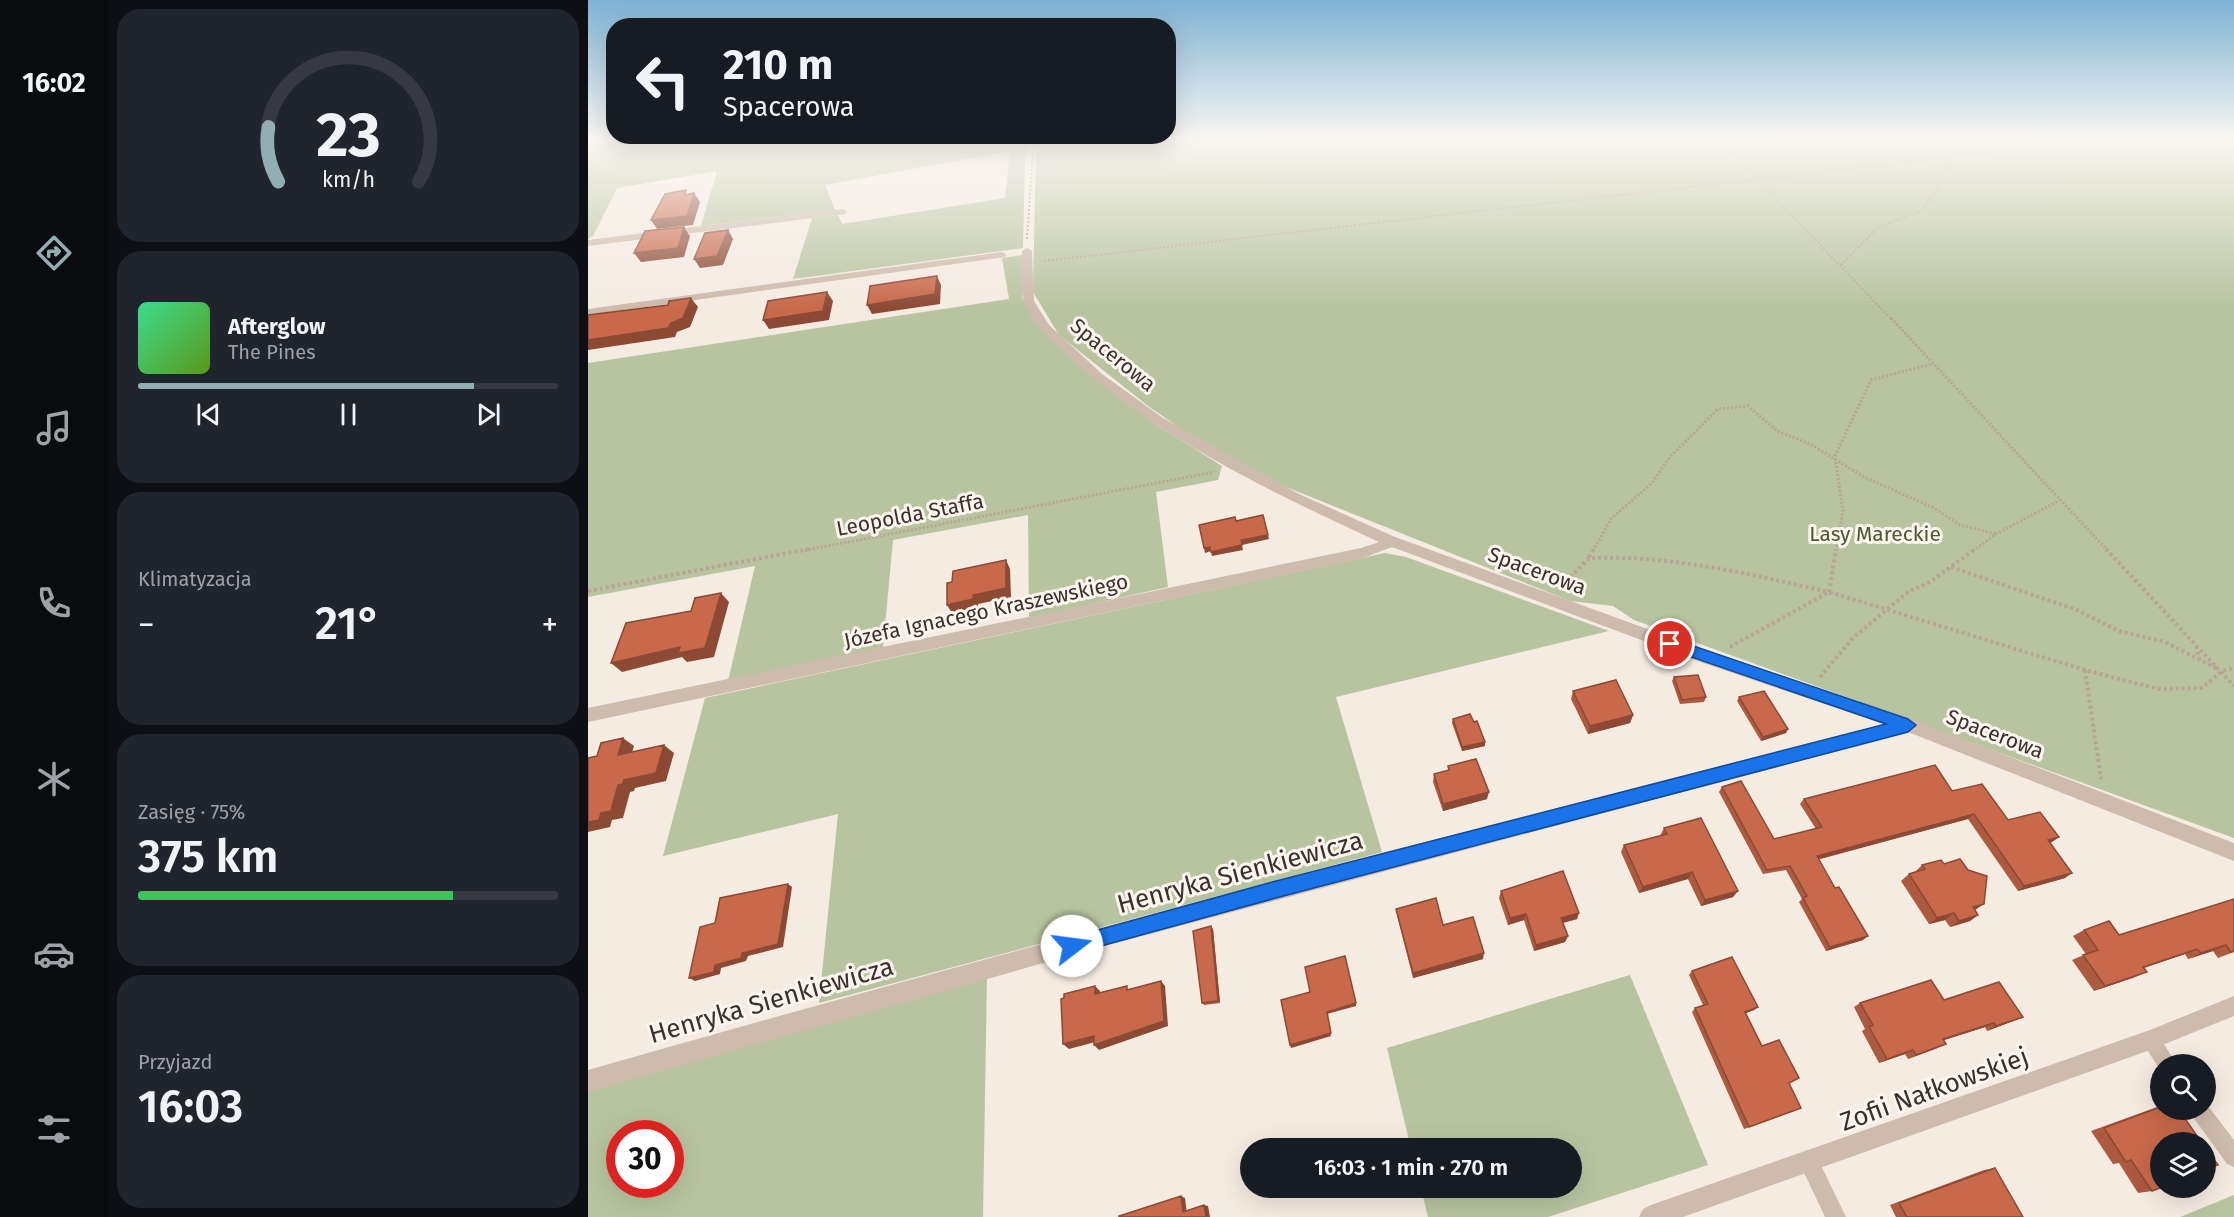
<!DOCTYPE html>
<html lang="pl">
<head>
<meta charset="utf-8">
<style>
	:root { --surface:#171b24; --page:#20242c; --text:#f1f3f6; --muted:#9ea1a6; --line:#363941; --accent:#92aeb2 }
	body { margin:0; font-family:"Fira Sans",sans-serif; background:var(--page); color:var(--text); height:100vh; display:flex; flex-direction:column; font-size:22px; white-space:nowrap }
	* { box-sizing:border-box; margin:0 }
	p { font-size:20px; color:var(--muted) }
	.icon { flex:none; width:33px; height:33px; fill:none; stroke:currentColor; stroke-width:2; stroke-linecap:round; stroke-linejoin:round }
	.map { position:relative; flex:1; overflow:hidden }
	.panel { display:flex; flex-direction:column; gap:9px; padding:9px; background:#0d0f14; width:480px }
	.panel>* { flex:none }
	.top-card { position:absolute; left:18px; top:18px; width:570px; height:126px; border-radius:24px; box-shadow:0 6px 24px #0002; background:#171b24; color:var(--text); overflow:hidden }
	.controls { position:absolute; left:1562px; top:1054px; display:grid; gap:12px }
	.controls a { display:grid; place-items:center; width:66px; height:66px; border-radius:50%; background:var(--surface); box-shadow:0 6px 24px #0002; font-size:30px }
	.speed { position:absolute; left:18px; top:1120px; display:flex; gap:12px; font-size:30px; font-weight:700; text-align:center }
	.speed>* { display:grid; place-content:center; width:78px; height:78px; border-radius:50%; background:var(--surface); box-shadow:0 6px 24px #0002; line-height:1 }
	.speed .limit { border:9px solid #d22; background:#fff; color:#111 }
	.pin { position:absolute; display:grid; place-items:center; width:51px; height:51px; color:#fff; margin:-26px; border:3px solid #fff; border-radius:50%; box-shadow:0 2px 6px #0007 }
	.me { position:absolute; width:66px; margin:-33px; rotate:75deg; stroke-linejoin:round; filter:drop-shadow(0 0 4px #0008) }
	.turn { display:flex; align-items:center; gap:21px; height:126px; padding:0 18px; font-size:27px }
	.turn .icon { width:78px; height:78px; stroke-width:2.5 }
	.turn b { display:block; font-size:42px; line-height:51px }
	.big { font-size:45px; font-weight:600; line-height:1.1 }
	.panel .widget { flex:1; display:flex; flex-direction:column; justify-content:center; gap:9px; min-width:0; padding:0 21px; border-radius:24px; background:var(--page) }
	.panel .dial { align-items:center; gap:0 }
	.dial svg { height:156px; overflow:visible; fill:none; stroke:var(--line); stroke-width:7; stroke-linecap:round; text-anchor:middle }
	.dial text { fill:var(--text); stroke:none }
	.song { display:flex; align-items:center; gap:18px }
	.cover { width:72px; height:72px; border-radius:9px; background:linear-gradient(135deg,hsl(150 70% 55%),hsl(90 70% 35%)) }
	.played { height:6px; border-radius:3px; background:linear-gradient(90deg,var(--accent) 80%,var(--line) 80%) }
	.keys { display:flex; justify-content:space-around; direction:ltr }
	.heat { display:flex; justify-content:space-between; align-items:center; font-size:33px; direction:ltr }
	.charge { height:9px; border-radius:4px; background:linear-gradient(90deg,#34c759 75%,var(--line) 0) }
	.trip { position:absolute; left:652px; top:1138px; width:342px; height:60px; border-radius:30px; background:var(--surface); box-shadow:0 6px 24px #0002; font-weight:600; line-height:60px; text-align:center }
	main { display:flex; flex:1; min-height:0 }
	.tabs { display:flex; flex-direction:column; width:108px; justify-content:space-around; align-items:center; background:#090b0e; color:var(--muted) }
	.tabs .icon { width:42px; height:42px }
	.tabs .current { color:var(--accent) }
	.tabs b { font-size:27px; color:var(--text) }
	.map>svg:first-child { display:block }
</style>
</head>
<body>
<main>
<nav class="tabs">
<b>16:02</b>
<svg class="icon current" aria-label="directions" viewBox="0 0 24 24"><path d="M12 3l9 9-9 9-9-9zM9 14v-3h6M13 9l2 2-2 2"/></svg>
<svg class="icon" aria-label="music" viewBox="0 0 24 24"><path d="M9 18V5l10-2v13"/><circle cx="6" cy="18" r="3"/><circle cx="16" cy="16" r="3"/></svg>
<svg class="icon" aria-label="phone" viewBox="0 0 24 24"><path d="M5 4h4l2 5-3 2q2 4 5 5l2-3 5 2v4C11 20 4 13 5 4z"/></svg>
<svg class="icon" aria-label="climate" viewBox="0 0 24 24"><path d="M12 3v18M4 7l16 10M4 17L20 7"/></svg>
<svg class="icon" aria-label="car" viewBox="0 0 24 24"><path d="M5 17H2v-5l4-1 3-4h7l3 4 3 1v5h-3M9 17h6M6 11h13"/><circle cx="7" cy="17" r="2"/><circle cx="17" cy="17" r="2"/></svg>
<svg class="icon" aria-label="filters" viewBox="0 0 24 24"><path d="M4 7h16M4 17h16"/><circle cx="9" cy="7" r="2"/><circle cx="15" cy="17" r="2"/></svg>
</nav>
<section class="panel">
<div class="widget dial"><svg viewBox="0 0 100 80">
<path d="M14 69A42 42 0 1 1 86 69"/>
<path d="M14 69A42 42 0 0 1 9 41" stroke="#92aeb2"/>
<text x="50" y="56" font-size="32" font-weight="700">23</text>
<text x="50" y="72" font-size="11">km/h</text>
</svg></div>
<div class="widget">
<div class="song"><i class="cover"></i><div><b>Afterglow</b><p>The Pines</p></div></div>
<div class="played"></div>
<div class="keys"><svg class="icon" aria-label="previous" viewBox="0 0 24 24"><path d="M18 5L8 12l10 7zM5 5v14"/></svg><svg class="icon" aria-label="pause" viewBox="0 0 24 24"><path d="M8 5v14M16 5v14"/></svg><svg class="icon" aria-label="next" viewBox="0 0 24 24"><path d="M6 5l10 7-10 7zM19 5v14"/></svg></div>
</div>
<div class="widget"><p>Klimatyzacja</p>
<div class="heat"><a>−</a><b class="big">21°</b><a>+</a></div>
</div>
<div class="widget"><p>Zasięg · 75%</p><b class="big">375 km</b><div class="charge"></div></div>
<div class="widget"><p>Przyjazd</p><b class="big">16:03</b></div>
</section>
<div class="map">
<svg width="1646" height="1217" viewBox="0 0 1646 1217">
	<rect width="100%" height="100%" fill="#f4ebe1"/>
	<path fill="#b8c4a0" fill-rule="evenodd" d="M 0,138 L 1646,138 L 1646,838 L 1046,620 L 1025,606 L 982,601 L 693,485 L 621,448 L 560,406 L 471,335 L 445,292 L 448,147 L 439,148 L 437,157 L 435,248 L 205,279 L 224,218 L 250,215 L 254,224 L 417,198 L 422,151 L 237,185 L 247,210 L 113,226 L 129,171 L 29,188 L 5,236 L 0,239 Z
		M 435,255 L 434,297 L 449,324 L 518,387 L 569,425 L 634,466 L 630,480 L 568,492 L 580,587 L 441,618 L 440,515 L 305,540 L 295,648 L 140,681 L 167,566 L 0,597 L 0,363 L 421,299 L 414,258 Z
		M 797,553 L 818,557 L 1021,631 L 748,697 L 794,852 L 231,1003 L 250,814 L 75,856 L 117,698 Z
		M 1042,975 L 1120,1165 L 960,1217 L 840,1217 L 833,1188 L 984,1188 L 984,1149 L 823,1149 L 799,1048 Z
		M 399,976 L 395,1217 L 0,1217 L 0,1091 ZM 32,1134 L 82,1134 L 82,1185 L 32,1185 Z
		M 1646,1195 L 1646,1217 L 1592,1217 Z"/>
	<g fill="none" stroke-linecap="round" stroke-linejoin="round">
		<path stroke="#b9a596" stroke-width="2" stroke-dasharray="2 2" stroke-linecap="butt" d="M 1130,138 L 1304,320
			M 445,142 L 459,138
			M 439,239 L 446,138
			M 456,261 L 1528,138
			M 1253,265 L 1290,227 L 1331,212 L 1349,192 L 1363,157 L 1379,138"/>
		<path stroke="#b9a596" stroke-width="3" stroke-dasharray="2 2" stroke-linecap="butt" d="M 1303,318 L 1520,551
			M 213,551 L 626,472
			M 1005,551 L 1023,519 L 1064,483 L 1082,457 L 1130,409 L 1160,406 L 1189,431 L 1222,444 L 1276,477 L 1346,508 L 1372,525 L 1408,534
			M 1248,551 L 1255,511 L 1247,456 L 1283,380 L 1345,364
			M 1385,551 L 1408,534 L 1472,500"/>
		<path stroke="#b9a596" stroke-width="4" stroke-dasharray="3 3" stroke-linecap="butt" d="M 1518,549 L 1646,686
			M 1001,557 L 1006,549
			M 1363,567 L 1489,610 L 1531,631 L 1577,642 L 1630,669
			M 974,586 L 1001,558 C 1084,555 1161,574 1241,592 L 1248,549
			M 0,591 L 221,549
			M 1608,646 L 1612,661
			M 1142,647 L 1241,592 L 1497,670 L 1570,689 L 1614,688 L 1634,671 L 1646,668
			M 1497,670 L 1513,779
			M 1232,677 L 1266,637 L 1320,592 L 1342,582 L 1387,549"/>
		<path fill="#cdbbac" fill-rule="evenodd" d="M 255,209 L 259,212 L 258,214 L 0,246 L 0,240 Z
			M 414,252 L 419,255 L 417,257 L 0,315 L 0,309 Z
			M 1562,1031 L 1569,1033 L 1589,1065 L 1572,1065 L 1572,1070 L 1553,1040 L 1555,1033 Z
			M 1617,1102 L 1646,1140 L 1646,1167 L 1639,1164 L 1605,1117 L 1602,1110 L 1617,1110 Z
			M 1221,1152 L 1228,1155 L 1258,1217 L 1237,1217 L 1211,1162 L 1214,1155 Z"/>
		<path fill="#cdbbac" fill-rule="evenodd" d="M 439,248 L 444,251 L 446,301 L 461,325 L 514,374 L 575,418 L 711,494 L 807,537 L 1125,653 L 1326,720 L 1646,843 L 1646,861 L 1320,732 L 494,952 L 0,1092 L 0,1070 C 430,947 863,835 1296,724 L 1115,663 L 804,547 L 775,558 L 0,722 L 0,708 L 773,548 L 791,542 C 681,491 567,437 478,354 C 462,339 442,323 436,301 C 431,287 434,266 434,251 Z
			M 1646,996 L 1646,1016 L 1562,1050 L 1095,1217 L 1051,1217 L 1055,1209 L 1063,1205 L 1562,1030 Z"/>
	</g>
	<path fill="#ac5a40" d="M 1086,677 L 1118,697 L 1116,702 L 1092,704 L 1084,681 Z
		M 985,691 L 1045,715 L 1042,723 L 1000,734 L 983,699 Z
		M 1151,697 L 1198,733 L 1173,741 L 1149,701 Z
		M 865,719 L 897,746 L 874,751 L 864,723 Z
		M 860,766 L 899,799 L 855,811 L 845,782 L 846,774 L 860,771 Z
		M 1134,787 L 1186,839 L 1228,829 L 1212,804 L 1216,799 L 1364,791 L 1420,820 L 1471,837 L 1464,842 L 1461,843 L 1477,878 L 1430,891 L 1380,819 L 1230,859 L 1275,940 L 1238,951 L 1211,902 L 1214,899 L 1198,870 L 1175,874 L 1131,792 Z
		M 1076,828 L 1145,897 L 1113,906 L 1100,879 L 1051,893 L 1033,852 L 1036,845 L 1072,836 Z
		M 1334,865 L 1387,910 L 1390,915 L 1382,921 L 1362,927 L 1357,920 L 1341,924 L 1313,881 L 1321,874 L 1327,872 Z
		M 913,891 L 989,919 L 975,923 L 980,936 L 977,942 L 946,951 L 936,920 L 920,925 L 911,898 Z
		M 1646,899 L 1646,952 L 1630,958 L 1625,951 L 1600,959 L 1597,954 L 1556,968 L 1547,977 L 1506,991 L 1484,960 L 1498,954 L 1485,936 L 1496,930 L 1531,935 Z
		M 808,909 L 855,925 L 895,959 L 825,978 L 809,915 Z
		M 625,929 L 632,1003 L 616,1005 L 614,1003 Z
		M 1104,971 L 1170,1007 L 1166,1010 L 1158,1013 L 1174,1046 L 1206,1081 L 1201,1083 L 1208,1110 L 1156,1129 L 1104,1012 L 1107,1008 L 1115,1005 L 1101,975 Z
		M 1356,1000 L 1435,1017 L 1425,1021 L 1399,1031 L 1397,1027 L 1356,1040 L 1349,1048 L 1320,1059 L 1317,1054 L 1291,1063 L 1274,1031 L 1277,1029 L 1266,1007 L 1272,1003 Z
		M 1572,1106 L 1564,1191 L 1550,1193 L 1531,1163 L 1525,1164 L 1503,1131 Z
		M 1407,1168 L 1435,1217 L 1308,1217 L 1302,1205 L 1396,1170 Z"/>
	<path fill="#8c4a34" d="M 106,193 L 112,202 L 105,225 L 69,229 L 63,220 Z
		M 96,227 L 102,236 L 96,257 L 53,262 L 46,253 Z
		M 140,230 L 145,239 L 135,265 L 112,268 L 106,259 Z
		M 349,276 L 353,285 L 352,304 L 284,314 L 279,305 Z
		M 239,292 L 245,301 L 241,320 L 181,329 L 175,320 Z
		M 103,298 L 110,307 L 102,327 L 89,332 L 87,337 L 0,350 L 0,340 L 83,323 Z
		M 680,535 L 681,539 L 654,545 L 653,540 Z
		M 654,545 L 655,550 L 624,556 L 623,552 Z
		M 622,547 L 623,551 L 617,553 L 616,548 Z
		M 418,560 L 422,569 L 423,597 L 390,604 L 390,608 L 364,613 L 359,605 L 385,595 Z
		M 133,593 L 141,602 L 126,657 L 99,662 L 94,657 L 34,672 L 23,663 L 92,647 Z
		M 1045,715 L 1042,723 L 1000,734 L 1002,726 Z
		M 1200,729 L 1198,733 L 1173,741 L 1175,737 Z
		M 35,738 L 46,746 L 41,763 L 30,755 Z
		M 897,742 L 897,746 L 874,751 L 874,747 Z
		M 76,745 L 86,753 L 78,781 L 47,788 L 46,791 L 42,792 L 35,818 L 24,820 L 22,827 L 0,832 L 0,822 L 13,813 L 30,785 Z
		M 901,792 L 899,799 L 855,811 L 855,804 Z
		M 1386,814 L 1380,819 L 1225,861 L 1229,856 Z
		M 1471,837 L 1464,842 L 1453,845 L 1460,840 Z
		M 1104,872 L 1100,879 L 1051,893 L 1055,887 Z
		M 1484,873 L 1477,878 L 1430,891 L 1436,886 Z
		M 200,884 L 204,887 L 195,947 L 160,956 L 158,961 L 133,968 L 132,974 L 107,981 L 101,978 L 154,953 Z
		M 1150,891 L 1145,897 L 1113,906 L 1117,900 Z
		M 1396,904 L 1387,910 L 1385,907 Z
		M 991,913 L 989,919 L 970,924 L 973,918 Z
		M 1366,913 L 1357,920 L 1341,924 L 1349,918 Z
		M 938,914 L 936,920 L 920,925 L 922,918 Z
		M 1390,915 L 1382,921 L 1362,927 L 1371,921 Z
		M 623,926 L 625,929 L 632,1003 L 630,1001 Z
		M 980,936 L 977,942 L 946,951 L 948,945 Z
		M 1280,936 L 1275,940 L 1238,951 L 1242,947 Z
		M 1638,945 L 1625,951 L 1600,959 L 1613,953 Z
		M 1609,949 L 1597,954 L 1543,972 L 1555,967 Z
		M 896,953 L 895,959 L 825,978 L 825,973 Z
		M 1559,972 L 1547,977 L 1506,991 L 1517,986 Z
		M 573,981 L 577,986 L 580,1026 L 511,1050 L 506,1045 Z
		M 507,986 L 512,991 L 513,999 L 507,994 Z
		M 768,1003 L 768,1006 L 739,1014 L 743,1036 L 703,1048 L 702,1045 L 739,1012 Z
		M 1170,1007 L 1166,1010 L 1153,1015 L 1157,1012 Z
		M 1435,1017 L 1425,1021 L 1399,1031 L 1408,1026 Z
		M 1406,1023 L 1397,1027 L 1347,1043 L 1355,1039 Z
		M 506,1036 L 511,1041 L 481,1049 L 475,1044 Z
		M 1358,1044 L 1349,1048 L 1320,1059 L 1328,1055 Z
		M 1325,1050 L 1317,1054 L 1291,1063 L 1299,1059 Z
		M 593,1196 L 597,1198 L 599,1214 L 595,1212 Z
		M 616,1205 L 620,1206 L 622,1217 L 618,1217 Z"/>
	<path fill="#c8694b" stroke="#8c4a34" stroke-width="1.5" d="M 98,190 L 97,195 L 106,193 L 99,216 L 63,220 L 77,194 Z
		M 96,227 L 90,248 L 46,253 L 57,231 Z
		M 140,230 L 129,256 L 106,259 L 117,233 Z
		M 349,276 L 347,294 L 279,305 L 282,286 Z
		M 239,292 L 235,311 L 175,320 L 180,301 Z
		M 103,298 L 95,318 L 83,323 L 80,328 L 0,340 L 0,315 L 80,305 L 81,301 Z
		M 675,515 L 680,535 L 653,540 L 654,545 L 623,552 L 622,547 L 616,548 L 611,525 L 647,517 L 648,521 Z
		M 418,560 L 418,588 L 385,595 L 385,599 L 359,605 L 359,583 L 364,582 L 365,571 Z
		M 133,593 L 117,648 L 90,653 L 92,647 L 23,663 L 38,623 L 103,611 L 107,598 Z
		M 1110,675 L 1118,697 L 1094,700 L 1086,677 Z
		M 1028,680 L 1045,715 L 1002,726 L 985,691 Z
		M 1176,691 L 1200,729 L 1175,737 L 1151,697 Z
		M 882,714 L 886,722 L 889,721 L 897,742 L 874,747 L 865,719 Z
		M 35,738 L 30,755 L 76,745 L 68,773 L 36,780 L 35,784 L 30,785 L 23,811 L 13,813 L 11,820 L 0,822 L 0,758 L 9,756 L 13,743 Z
		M 888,759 L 901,792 L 855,804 L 846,774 L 861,770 L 860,766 Z
		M 1347,765 L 1364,791 L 1394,784 L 1420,820 L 1452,812 L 1471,837 L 1460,840 L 1484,873 L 1436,886 L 1386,814 L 1229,856 L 1247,888 L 1251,887 L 1280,936 L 1242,947 L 1215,898 L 1219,896 L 1202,866 L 1179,870 L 1134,787 L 1153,781 L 1186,839 L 1234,827 L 1216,799 Z
		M 1113,818 L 1150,891 L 1117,900 L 1104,872 L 1055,887 L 1036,845 L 1079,834 L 1076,828 Z
		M 1372,859 L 1380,870 L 1399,876 L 1396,904 L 1385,907 L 1390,915 L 1371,921 L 1366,913 L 1349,918 L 1321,874 L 1337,869 L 1334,865 L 1353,860 L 1356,864 Z
		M 975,871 L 991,913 L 973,918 L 980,936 L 948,945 L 938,914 L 922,918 L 913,891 Z
		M 200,884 L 190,944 L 154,953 L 153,958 L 127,965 L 126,972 L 101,978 L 112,927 L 127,923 L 132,898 Z
		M 848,898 L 855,925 L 885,917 L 896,953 L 825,973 L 808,909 Z
		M 1646,899 L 1646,951 L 1643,952 L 1638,945 L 1613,953 L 1609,949 L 1555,967 L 1559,972 L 1517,986 L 1495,955 L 1510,950 L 1496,930 L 1521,921 L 1531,935 Z
		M 623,926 L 630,1001 L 614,1003 L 605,931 Z
		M 757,956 L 768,1003 L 739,1012 L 743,1033 L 702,1045 L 693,1000 L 722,992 L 717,967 Z
		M 1144,957 L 1170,1007 L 1157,1012 L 1174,1046 L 1191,1040 L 1211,1078 L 1201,1083 L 1213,1108 L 1161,1127 L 1107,1008 L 1120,1004 L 1104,971 Z
		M 1343,980 L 1356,1000 L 1411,982 L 1435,1017 L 1408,1026 L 1406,1023 L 1355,1039 L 1358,1044 L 1328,1055 L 1325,1050 L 1299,1059 L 1281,1027 L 1285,1025 L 1272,1003 Z
		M 573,981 L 576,1021 L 506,1045 L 506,1036 L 475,1044 L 473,999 L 476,998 L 476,994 L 507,986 L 507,994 L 539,986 L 539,990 Z
		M 1572,1107 L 1572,1110 L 1591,1110 L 1614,1143 L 1572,1143 L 1572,1188 L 1564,1191 L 1543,1160 L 1538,1162 L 1516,1128 Z
		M 1617,1147 L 1630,1165 L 1617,1170 Z
		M 1407,1168 L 1435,1217 L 1319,1217 L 1311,1203 Z
		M 593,1196 L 595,1212 L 616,1205 L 618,1217 L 531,1217 L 531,1216 Z"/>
	<linearGradient id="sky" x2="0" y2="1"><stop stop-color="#7eb2d2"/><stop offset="0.45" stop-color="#faf6f2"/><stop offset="1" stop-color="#faf6f2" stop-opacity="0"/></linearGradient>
	<rect width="1646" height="308" fill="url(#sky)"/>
	<path fill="#1a73e8" stroke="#114b97" stroke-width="1.5" d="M 1082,638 L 1320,719 L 1328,725 L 1320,732 L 688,898 L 484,954 L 478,952 L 475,946 L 478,939 L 484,937 L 688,881 L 1298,724 L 1077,648 L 1075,644 Z"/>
	<g text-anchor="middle" stroke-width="6" stroke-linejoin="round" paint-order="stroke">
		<g font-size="21" fill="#3b302b" stroke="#fbf5ee">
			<text transform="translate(525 355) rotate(39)" y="7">Spacerowa</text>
			<text transform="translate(322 515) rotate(-11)" y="7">Leopolda Staffa</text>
			<text transform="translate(949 571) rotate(20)" y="7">Spacerowa</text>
			<text transform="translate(398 611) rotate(-12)" y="7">Józefa Ignacego Kraszewskiego</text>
			<text transform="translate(1407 734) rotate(21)" y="7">Spacerowa</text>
		</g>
		<g font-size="21" fill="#4a5a2e" stroke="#fbf5ee">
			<text x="1287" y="541">Lasy Mareckie</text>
		</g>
		<g font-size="26" fill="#3b302b" stroke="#fbf5ee">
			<text transform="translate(652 872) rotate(-15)" y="9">Henryka Sienkiewicza</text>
			<text transform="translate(183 1000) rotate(-16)" y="9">Henryka Sienkiewicza</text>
			<text transform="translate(1346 1089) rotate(-20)" y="9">Zofii Nałkowskiej</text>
		</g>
	</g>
</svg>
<div class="controls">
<a><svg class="icon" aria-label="search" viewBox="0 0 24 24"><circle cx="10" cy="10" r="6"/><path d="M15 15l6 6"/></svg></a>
<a><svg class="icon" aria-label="layers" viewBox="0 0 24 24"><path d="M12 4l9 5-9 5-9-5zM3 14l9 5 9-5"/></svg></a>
</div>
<div class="speed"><div class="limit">30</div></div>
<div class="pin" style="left:1082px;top:644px;background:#d93025"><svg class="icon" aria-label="arrive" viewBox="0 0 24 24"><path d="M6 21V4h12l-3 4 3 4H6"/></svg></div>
<svg class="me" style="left:484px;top:946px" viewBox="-20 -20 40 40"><circle r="19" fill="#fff"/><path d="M0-13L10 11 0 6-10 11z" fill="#1a73e8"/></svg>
<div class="trip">16:03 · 1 min · 270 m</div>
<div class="top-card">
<div class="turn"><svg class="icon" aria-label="left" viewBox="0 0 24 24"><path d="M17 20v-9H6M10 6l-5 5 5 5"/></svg><div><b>210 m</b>Spacerowa</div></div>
</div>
</div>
</main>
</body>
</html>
